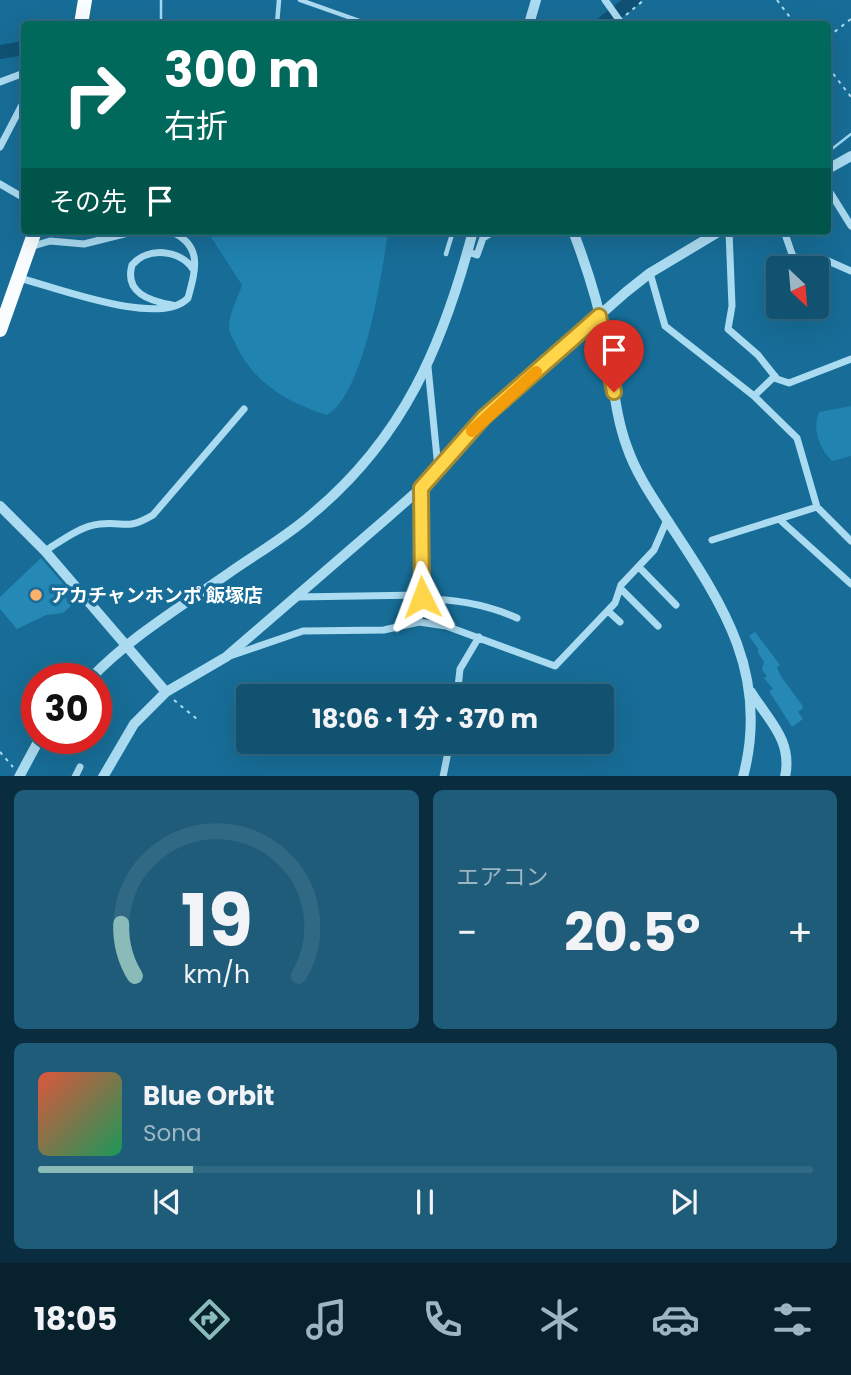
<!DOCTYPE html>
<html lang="ja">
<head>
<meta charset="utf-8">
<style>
	:root { --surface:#115271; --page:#1e5c79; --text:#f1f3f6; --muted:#9cb6c3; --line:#306984; --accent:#8bbbb9 }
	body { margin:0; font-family:Poppins,"Noto Sans JP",sans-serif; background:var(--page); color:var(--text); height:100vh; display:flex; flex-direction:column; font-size:26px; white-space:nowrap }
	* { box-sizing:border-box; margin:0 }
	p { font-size:23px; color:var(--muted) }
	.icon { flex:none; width:38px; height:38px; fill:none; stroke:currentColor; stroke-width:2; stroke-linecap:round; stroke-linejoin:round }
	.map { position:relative; height:776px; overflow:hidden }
	.sheet { display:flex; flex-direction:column; gap:14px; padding:14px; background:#092d3e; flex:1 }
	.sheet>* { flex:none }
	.top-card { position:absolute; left:21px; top:21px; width:810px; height:214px; border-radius:7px; box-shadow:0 7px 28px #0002,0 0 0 2px var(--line); background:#00695c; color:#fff; overflow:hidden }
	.needle { width:46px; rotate:154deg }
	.controls { position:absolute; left:766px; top:256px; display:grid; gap:14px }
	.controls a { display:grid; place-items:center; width:63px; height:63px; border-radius:7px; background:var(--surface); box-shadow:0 7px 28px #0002,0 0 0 2px var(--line); font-size:35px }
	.speed { position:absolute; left:21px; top:663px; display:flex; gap:14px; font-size:35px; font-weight:700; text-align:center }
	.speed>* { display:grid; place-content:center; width:91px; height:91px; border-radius:50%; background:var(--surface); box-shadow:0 7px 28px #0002,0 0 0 2px var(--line); line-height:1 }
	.speed .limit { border:10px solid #d22; background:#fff; color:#111 }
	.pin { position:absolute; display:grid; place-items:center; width:60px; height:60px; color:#fff; margin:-72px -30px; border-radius:50% 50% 50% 0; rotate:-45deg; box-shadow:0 0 7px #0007 }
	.pin .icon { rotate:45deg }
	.me { position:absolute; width:77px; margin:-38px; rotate:357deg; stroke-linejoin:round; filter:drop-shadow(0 0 5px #0008) }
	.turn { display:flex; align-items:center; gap:24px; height:147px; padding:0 28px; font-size:32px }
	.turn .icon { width:91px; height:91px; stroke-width:2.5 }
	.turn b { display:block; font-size:49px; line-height:60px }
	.then { display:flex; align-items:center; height:66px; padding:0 28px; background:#0003; gap:14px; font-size:26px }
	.big { font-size:52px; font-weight:700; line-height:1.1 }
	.sheet .widget { flex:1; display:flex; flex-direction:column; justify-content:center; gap:10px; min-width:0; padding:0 24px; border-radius:10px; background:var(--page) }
	.sheet .dial { align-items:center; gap:0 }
	.dial svg { height:182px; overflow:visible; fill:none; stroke:var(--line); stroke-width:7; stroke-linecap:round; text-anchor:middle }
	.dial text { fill:var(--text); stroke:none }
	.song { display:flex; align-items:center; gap:21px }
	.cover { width:84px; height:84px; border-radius:10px; background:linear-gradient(135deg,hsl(10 70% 55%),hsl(150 70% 35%)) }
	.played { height:7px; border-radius:4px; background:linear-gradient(90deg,var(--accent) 20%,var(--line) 20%) }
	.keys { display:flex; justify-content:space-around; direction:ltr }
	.heat { display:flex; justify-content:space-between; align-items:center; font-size:38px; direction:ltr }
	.sheet .tiles { flex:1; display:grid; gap:14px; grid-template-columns:1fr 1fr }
	.widget:last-child { grid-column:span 2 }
	.trip { position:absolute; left:236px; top:684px; width:378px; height:70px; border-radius:7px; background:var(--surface); box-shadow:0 7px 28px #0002,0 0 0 2px var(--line); font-weight:700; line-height:70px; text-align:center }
	.tabs { display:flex; height:112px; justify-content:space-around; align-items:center; background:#07212d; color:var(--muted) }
	.tabs .icon { width:49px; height:49px }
	.tabs .selected { color:var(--accent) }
	.tabs b { font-size:32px; color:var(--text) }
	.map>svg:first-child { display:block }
</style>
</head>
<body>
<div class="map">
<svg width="851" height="777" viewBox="0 0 851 777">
	<rect width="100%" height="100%" fill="#176d97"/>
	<path fill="#2083b0" d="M 207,231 L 388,231 C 382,273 365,393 327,415 C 290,404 255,384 237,347 C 235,341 229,334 229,327 C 229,313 238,298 242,285 Z
		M 851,406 L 851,456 L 832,461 C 819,448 812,429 819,412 Z"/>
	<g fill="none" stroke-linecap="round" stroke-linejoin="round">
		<path stroke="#9ddaf4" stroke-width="2.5" d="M 161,0 L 161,24
			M 828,152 L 851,134"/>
		<path stroke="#0f5274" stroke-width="14" d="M 602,24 L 633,0
			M 0,52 L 24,48"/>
	</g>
	<path fill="#2688b5" d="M 41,558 L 71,593 L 65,597 L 72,605 L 63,613 L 46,615 L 17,629 L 0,609 L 0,597 Z
		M 755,632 L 780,665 L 777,667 L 780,675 L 802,705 L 803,708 L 798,712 L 803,719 L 792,727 L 769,691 L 773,689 L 764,678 L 767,676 L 762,670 L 764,662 L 757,651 L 759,650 L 749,636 Z"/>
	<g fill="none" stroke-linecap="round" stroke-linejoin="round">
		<path stroke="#aadbf1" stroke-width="2" stroke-dasharray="3.5 5" stroke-linecap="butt" d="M 777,0 L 795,24
			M 626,15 L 644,0
			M 828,37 L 851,19
			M 828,67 L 851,97
			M 174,700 L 198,720
			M 0,752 L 13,767"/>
		<path stroke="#aadbf1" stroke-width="4.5" d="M 300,0 L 368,24
			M 277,24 L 279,0
			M 446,254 L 453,231"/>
		<path stroke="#aadbf1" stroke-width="7" d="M 605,0 L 622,24
			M 0,82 L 24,73
			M 0,147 L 24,101
			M 0,184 L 24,198
			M 828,189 L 851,226
			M 729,231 L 732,306 L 728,329 L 758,355 L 777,379 L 789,383 L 851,359
			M 30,247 L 50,241 L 84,244 L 136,231
			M 468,252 L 477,255 L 483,238 L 494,231
			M 793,257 L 826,260 L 851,271
			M 650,273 L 665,326 L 754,396 L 797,438 L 817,507 L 851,541
			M 19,278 C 55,287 160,328 188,298 C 196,269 203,245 170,231
			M 775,283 L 774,272 L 793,257 L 784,231
			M 172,305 C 150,301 124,293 132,265 C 148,246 180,250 193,269
			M 428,367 L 438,468
			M 754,396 L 775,376
			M 779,519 L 851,584
			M 712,540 L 817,507
			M 45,551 C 61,541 80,526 100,524 C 125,521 126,531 153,515 L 244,409
			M 639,567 L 676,605
			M 620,588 L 658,626
			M 296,597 L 422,595
			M 422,599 C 456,599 486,604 517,618
			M 608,611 L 620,622
			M 419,622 L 421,488
			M 230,656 L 303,631 L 384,630 L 419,622 L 446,626 L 555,666 L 615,603 L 621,585 L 654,550 L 667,520
			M 457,696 L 460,669 L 479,637
			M 75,777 L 80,767
			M 443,777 L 450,742"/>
		<path stroke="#aadbf1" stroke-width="10" d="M 529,24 L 536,0
			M 828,169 L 851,156
			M 573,231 C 586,265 598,302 605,338 C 613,374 614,412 627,447 C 637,476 655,501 671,526 C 724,606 770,676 743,777
			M 0,506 L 45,551 L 166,692
			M 90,679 C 130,637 182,606 229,573 C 256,554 286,537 311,515 C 404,438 443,345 473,231
			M 751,692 C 768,720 793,740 785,777
			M 19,777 L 40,738
			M 103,777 L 134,724 L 166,692 L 226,657 L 387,518 L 421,488 L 484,417 L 626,292 L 650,273 L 720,231"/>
		<path stroke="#fafdff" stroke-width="14" d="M 81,24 L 85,0
			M 0,330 L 35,231"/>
	</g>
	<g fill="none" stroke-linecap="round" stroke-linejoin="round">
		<g stroke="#a68a30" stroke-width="18">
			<path id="route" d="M 422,597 L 421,488 L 484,417 L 599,316 L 614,392"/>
		</g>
		<use href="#route" stroke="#ffd54a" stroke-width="12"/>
		<path stroke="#f59e0b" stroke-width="12" d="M 472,431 L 536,372"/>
	</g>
	<circle fill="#ffb16a" stroke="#176d97" stroke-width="2.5" cx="36" cy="595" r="7"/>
	<g text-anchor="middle" stroke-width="7" stroke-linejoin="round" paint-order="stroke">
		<g font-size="19" font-weight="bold" fill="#fff" stroke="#176d97" text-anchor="start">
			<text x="50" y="602">アカチャンホンポ 飯塚店</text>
		</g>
	</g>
</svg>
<div class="controls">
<a><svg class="needle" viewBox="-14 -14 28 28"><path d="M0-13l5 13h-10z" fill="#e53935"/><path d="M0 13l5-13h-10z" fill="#9cb6c3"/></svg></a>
</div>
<div class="speed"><div class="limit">30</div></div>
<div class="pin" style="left:614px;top:392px;background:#d93025"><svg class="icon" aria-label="arrive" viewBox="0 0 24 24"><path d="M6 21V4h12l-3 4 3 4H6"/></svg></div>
<svg class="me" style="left:422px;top:597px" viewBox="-20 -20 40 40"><path d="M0-17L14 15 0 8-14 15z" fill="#ffd54a" stroke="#fff" stroke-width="4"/></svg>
<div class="trip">18:06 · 1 分 · 370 m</div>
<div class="top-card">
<div class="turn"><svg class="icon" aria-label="right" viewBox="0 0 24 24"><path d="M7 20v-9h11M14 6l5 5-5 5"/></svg><div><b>300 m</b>右折</div></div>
<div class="then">その先<svg class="icon" aria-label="arrive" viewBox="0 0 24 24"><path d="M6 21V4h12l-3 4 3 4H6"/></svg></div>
</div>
</div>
<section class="sheet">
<div class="tiles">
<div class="widget dial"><svg viewBox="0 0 100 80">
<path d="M14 69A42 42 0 1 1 86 69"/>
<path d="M14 69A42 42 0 0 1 8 46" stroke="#8bbbb9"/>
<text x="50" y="56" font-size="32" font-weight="700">19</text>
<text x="50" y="72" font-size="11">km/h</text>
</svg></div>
<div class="widget"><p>エアコン</p>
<div class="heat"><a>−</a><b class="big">20.5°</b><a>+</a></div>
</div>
<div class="widget">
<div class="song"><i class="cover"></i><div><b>Blue Orbit</b><p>Sona</p></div></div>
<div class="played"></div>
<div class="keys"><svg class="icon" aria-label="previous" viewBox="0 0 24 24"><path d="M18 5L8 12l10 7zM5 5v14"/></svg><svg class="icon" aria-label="pause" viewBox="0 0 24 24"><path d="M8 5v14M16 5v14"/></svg><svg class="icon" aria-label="next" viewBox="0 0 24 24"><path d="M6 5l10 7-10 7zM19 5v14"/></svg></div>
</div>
</div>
</section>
<nav class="tabs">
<b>18:05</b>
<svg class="icon selected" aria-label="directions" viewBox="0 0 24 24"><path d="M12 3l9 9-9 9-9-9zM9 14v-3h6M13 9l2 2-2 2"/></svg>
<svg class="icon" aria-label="music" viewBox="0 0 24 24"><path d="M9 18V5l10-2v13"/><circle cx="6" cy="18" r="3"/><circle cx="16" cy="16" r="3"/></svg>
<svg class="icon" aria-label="phone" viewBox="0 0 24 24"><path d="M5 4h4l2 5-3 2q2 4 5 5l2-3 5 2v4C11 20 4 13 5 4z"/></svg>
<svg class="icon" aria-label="climate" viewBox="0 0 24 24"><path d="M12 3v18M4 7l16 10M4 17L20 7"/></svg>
<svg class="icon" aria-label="car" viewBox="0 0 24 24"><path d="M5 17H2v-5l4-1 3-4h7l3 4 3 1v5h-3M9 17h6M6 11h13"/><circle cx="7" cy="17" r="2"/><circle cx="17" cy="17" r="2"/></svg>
<svg class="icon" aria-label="filters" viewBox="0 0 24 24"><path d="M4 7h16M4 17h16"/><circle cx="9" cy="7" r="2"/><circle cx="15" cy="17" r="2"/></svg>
</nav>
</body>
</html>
